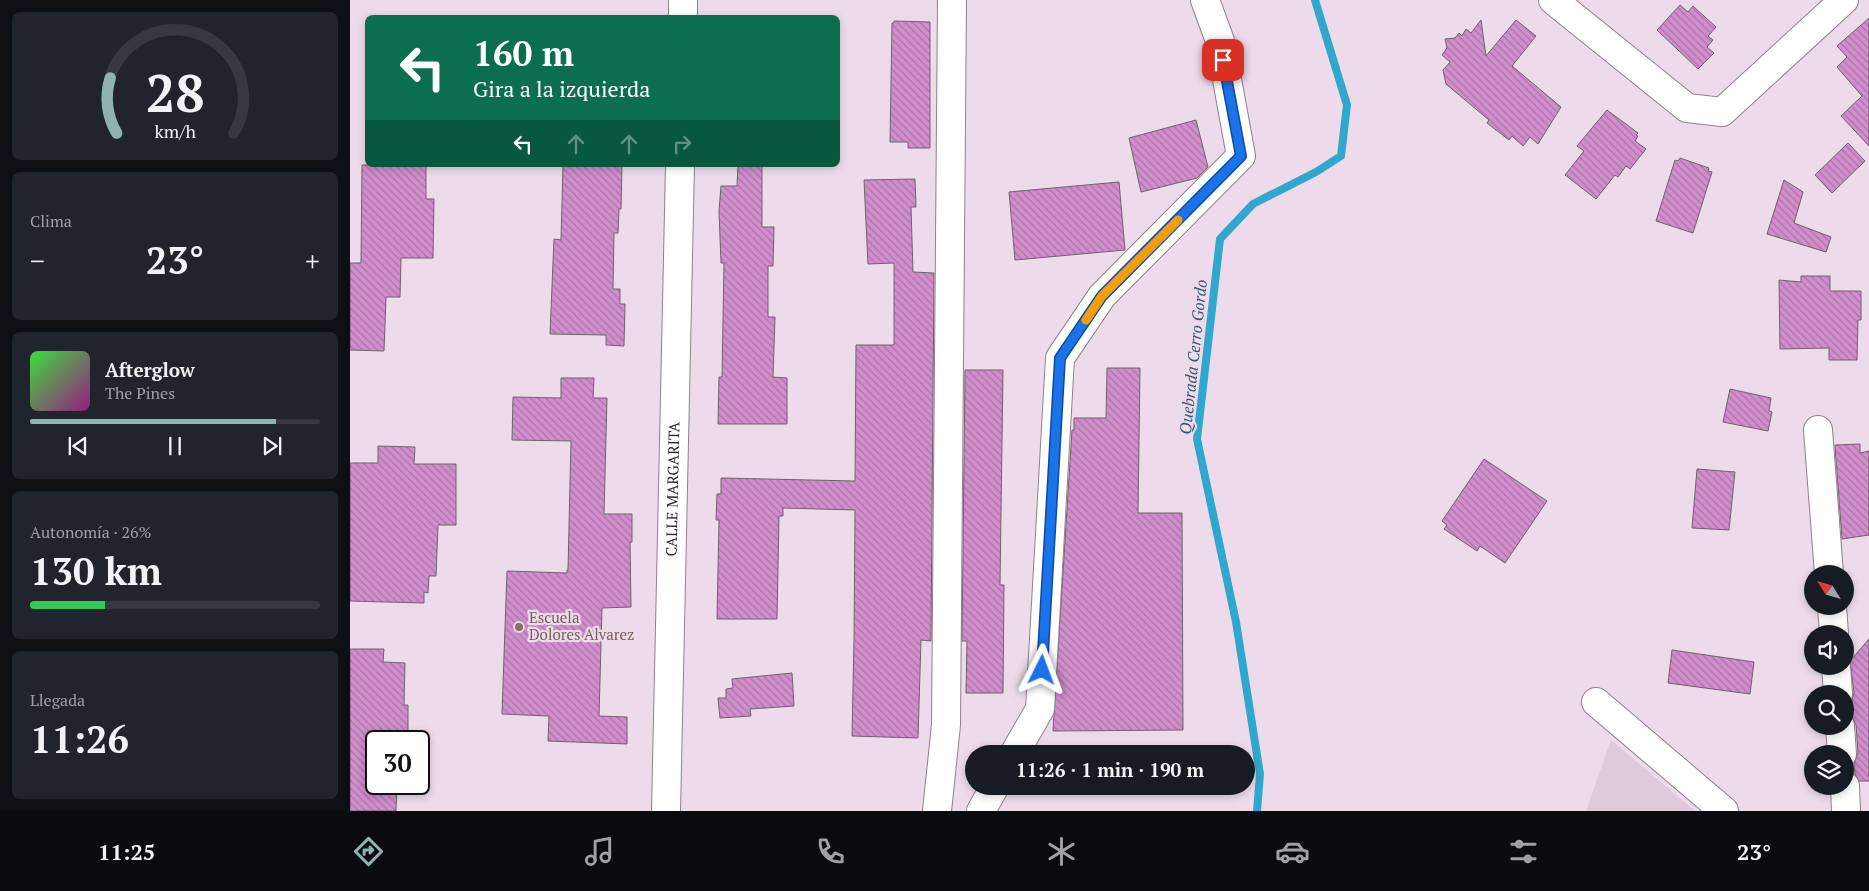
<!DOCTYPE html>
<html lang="es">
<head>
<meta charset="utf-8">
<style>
	:root { --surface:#171b24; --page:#20242c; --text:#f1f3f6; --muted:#9ea1a6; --line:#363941; --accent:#8fb3b3 }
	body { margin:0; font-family:"PT Serif",serif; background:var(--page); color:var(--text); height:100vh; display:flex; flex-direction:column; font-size:19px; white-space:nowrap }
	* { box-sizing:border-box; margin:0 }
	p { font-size:16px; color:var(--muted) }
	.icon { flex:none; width:28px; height:28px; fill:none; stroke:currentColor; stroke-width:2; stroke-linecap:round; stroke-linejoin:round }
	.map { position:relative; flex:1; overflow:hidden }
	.sheet { display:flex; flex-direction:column; gap:12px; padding:12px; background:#0d0f14; width:350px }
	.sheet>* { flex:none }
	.top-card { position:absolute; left:15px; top:15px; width:475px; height:152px; border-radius:8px; box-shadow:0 2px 8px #0003; background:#0b6e4f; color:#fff; overflow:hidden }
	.needle { width:32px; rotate:307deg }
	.buttons { position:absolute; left:1454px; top:565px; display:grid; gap:10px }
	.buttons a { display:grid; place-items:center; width:50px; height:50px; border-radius:50%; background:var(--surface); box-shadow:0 2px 8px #0003; font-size:25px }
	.speed { position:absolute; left:15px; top:730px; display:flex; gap:10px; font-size:25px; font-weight:700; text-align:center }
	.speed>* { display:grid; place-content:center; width:65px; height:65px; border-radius:50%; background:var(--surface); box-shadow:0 2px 8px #0003; line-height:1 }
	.speed .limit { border:2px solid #111; border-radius:8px; background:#fff; color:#111 }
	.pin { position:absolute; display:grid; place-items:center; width:42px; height:42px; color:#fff; margin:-21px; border-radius:10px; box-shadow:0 2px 8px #0006 }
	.me { position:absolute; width:55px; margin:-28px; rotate:3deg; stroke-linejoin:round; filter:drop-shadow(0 0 4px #0008) }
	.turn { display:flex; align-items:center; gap:18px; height:105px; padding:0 25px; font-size:22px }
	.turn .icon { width:65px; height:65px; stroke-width:2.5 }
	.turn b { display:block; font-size:35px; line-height:42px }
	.lanes { display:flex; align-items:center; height:48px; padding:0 25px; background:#0003; justify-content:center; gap:25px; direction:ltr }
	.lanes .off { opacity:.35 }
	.big { font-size:38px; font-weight:800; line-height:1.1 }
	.sheet .tile { flex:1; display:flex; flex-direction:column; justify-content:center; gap:8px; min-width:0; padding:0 18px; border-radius:8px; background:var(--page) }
	.sheet .dial { align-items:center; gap:0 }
	.dial svg { height:130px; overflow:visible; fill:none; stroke:var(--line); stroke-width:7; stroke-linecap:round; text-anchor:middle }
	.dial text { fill:var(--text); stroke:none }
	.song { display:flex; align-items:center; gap:15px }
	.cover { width:60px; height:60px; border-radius:8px; background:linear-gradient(135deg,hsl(120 70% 55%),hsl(310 70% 35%)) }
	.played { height:5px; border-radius:2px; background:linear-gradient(90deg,var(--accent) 85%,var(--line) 85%) }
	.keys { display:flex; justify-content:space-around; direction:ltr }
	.heat { display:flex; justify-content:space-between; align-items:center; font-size:28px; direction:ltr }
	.charge { height:8px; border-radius:4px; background:linear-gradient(90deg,#34c759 26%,var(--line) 0) }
	.trip { position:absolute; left:615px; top:745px; width:290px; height:50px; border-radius:25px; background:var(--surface); box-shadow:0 2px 8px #0003; font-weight:800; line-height:50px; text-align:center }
	.menu { display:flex; height:80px; justify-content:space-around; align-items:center; background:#090b0e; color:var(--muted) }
	.menu .icon { width:35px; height:35px }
	.menu .current { color:var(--accent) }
	.menu b { font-size:22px; color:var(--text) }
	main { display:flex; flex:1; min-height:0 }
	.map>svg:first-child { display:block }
</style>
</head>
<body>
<main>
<section class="sheet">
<div class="tile dial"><svg viewBox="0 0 100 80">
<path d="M14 69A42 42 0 1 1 86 69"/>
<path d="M14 69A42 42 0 0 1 10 35" stroke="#8fb3b3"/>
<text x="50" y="56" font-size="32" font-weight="700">28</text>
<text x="50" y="72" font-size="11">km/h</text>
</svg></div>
<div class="tile"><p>Clima</p>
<div class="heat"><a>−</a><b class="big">23°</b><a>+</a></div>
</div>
<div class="tile">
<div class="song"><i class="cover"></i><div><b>Afterglow</b><p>The Pines</p></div></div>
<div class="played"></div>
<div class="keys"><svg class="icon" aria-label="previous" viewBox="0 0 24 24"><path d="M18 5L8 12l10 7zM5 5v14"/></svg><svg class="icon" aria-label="pause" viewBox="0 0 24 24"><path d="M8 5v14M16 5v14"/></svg><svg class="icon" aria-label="next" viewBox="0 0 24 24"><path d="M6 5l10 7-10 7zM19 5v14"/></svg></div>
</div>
<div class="tile"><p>Autonomía · 26%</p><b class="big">130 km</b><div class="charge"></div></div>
<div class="tile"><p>Llegada</p><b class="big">11:26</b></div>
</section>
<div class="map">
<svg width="1519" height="811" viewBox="0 0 1519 811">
	<defs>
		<pattern id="building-back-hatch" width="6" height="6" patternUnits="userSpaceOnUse" patternTransform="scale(1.25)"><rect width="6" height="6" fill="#d18ecc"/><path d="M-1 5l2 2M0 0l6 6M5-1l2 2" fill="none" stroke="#aa74a6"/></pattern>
	</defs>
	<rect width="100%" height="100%" fill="#eddbeb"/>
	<path fill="#decada" d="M 1261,740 L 1345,811 L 1236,811 Z"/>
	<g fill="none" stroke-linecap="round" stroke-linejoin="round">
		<path stroke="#32a7ce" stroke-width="8" d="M 907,811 L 910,774 L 886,622 L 847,439 L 870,239 L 903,204 L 966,172 L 991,156 L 997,105 L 965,0"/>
	</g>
	<path fill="url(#building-back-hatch)" stroke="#70606e" d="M 1330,5 L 1338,12 L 1343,6 L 1366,27 L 1358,36 L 1363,40 L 1357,47 L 1364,53 L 1348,69 L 1307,30 Z
		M 1519,18 L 1519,146 L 1491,116 L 1512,96 L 1487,67 L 1497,57 L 1487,46 Z
		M 1131,20 L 1136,56 L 1166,20 L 1186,36 L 1162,66 L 1211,107 L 1188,144 L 1180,137 L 1173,146 L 1162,136 L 1159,140 L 1137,123 L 1139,120 L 1096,84 L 1093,70 L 1100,62 L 1092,55 L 1097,48 L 1095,39 L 1105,38 L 1109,33 L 1112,36 L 1116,29 L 1121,33 Z
		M 544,21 L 580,22 L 580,148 L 558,148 L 558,142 L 540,142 L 542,23 L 544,23 Z
		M 1257,110 L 1288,133 L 1286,135 L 1288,136 L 1285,141 L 1296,149 L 1280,169 L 1276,166 L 1268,177 L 1265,175 L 1246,199 L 1215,175 L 1234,151 L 1227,146 Z
		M 846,120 L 858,167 L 847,178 L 791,192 L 779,138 Z
		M 1498,143 L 1515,161 L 1482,193 L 1465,175 Z
		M 1330,158 L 1359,168 L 1358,171 L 1362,172 L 1343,233 L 1306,221 L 1325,160 L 1328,161 Z
		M 12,165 L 76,165 L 76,199 L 84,199 L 83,258 L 51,258 L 50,297 L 36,297 L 34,351 L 0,350 L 0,263 L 11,263 Z
		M 213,165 L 272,165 L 271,209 L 269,209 L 268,233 L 264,233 L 263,289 L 270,289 L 270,304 L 275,304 L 274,346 L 256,345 L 256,335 L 200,334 L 204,239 L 211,240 Z
		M 388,165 L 412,165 L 412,227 L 424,227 L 423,266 L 418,266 L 418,317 L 425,317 L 423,377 L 437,378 L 437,424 L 368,424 L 369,377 L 372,377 L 374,263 L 371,263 L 369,211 L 371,186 L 387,186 Z
		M 565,179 L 566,207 L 561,207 L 563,272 L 584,273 L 581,641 L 571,640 L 568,738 L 502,736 L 504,640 L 505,510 L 433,508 L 433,516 L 429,516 L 427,619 L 367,619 L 369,520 L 366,520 L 367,494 L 371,494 L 371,478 L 505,481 L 506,345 L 544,345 L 544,263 L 518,264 L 514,180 Z
		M 1434,180 L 1453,192 L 1444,223 L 1481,237 L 1476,252 L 1417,234 Z
		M 769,182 L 775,250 L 665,260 L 659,192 Z
		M 1451,276 L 1480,276 L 1480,291 L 1511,291 L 1511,320 L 1508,320 L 1507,360 L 1479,360 L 1479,348 L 1430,349 L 1429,280 L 1451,282 Z
		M 757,368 L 790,368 L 788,513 L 832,513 L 833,730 L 703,731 L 722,430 L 724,430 L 724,418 L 756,418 Z
		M 615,370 L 653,370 L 650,585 L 654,585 L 653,693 L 616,693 L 617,641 L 612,641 Z
		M 211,378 L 244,378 L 243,398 L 257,398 L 254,514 L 282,514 L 282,542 L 280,542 L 281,607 L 252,608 L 249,716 L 277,717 L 277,744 L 198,741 L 199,716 L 152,714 L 157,571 L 217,573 L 217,570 L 218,570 L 221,441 L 162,440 L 163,397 L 211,398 Z
		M 1380,389 L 1421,398 L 1419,411 L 1422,412 L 1418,431 L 1373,422 Z
		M 1510,444 L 1510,453 L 1519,451 L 1519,535 L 1492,539 L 1485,445 Z
		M 28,446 L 65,447 L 64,464 L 106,464 L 106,525 L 88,525 L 86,576 L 79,576 L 78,593 L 74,592 L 74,603 L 0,601 L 0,463 L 28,463 Z
		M 1134,459 L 1197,501 L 1155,563 L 1130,546 L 1127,551 L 1094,529 L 1097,525 L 1092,521 Z
		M 1347,469 L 1385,472 L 1379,530 L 1342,528 Z
		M 1519,639 L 1519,781 L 1509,781 L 1505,774 L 1504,764 L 1508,753 L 1506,725 L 1503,718 L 1498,713 L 1497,707 L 1502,700 L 1504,693 L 1500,661 Z
		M 0,649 L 34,649 L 33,662 L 55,663 L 54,705 L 58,705 L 58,741 L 26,741 L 26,784 L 47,784 L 46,811 L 0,811 Z
		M 1322,650 L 1404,662 L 1400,694 L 1318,683 Z
		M 442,673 L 444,706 L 400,709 L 401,716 L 370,718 L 368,698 L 376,698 L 376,689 L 383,688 L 382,679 Z"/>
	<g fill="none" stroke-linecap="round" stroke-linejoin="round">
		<g stroke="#90808e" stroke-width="30">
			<g id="minor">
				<path d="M 1203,0 L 1337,108 L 1372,112 L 1494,0"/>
				<path d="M 333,18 L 333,0"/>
				<path d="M 1468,430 L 1479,574"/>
				<path d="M 1482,606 L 1484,634"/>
				<path d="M 1486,666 L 1488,694"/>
				<path d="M 1246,702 L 1374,811"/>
				<path d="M 1490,726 L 1492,754"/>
				<path d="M 664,754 L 690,709 L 710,358 L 752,296 L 891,156 L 870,41 L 855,0"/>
				<path d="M 1495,786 L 1496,811"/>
				<path id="s1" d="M 316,811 L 330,165"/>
				<path d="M 587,811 L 596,725 L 602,0"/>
				<path d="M 631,811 L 645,786"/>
			</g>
		</g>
		<use href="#minor" stroke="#fff" stroke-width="28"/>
	</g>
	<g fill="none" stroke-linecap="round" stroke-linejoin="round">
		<g stroke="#114b97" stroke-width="12">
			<path id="route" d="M 692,670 L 710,358 L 752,296 L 891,156 L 873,60"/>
		</g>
		<use href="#route" stroke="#1a73e8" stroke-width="9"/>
		<path stroke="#f59e0b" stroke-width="9" d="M 736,320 L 752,296 L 828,220"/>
	</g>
	<circle fill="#8d6e63" stroke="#eddbeb" stroke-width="2" cx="169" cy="627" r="5"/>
	<g text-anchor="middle" stroke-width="4.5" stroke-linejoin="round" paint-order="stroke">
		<g font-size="15" fill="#2c252b" stroke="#eddbeb">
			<text dy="5" stroke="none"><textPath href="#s1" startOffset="322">CALLE MARGARITA</textPath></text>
		</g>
		<g font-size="15" fill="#785e54" stroke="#eddbeb" text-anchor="start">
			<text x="179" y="623">Escuela<tspan x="179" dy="17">Dolores Alvarez</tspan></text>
		</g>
		<g font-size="16" font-style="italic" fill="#2c5a6c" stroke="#eddbeb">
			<text transform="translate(843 357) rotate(-84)" y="6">Quebrada Cerro Gordo</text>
		</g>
	</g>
</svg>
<div class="buttons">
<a><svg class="needle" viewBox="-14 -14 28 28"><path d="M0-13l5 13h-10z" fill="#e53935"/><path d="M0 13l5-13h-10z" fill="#9ea1a6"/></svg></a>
<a><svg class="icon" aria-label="sound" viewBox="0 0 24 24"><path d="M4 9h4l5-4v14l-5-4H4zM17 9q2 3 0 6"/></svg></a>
<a><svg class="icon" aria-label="search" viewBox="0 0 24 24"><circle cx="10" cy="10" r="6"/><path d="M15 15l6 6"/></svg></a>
<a><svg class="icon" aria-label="layers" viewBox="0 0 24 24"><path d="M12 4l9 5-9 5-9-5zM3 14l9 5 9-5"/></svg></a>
</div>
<div class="speed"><div class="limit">30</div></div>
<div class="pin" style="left:873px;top:60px;background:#d93025"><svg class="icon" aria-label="arrive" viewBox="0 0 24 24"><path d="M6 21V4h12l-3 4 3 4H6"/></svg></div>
<svg class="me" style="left:692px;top:670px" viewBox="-20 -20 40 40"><path d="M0-17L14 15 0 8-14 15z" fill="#1a73e8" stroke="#fff" stroke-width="4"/></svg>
<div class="trip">11:26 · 1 min · 190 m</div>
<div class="top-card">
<div class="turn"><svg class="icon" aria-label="left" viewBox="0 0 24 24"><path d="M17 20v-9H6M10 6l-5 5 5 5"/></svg><div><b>160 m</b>Gira a la izquierda</div></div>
<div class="lanes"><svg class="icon" aria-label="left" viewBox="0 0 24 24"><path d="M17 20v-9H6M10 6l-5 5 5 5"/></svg><svg class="icon off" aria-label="ahead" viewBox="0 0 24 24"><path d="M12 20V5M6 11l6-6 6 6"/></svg><svg class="icon off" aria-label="ahead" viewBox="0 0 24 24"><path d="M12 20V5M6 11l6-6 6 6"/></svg><svg class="icon off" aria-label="right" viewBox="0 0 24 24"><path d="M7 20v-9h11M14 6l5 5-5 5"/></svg></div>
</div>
</div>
</main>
<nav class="menu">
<b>11:25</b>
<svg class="icon current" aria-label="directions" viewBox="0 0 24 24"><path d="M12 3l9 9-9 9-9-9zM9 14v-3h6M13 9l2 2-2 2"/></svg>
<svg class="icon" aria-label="music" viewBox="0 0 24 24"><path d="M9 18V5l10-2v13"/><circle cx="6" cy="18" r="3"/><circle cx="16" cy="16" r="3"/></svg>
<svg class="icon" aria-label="phone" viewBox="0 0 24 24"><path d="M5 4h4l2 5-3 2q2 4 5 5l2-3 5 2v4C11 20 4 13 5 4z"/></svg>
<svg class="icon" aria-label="climate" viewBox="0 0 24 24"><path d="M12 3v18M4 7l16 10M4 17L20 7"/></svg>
<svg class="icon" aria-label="car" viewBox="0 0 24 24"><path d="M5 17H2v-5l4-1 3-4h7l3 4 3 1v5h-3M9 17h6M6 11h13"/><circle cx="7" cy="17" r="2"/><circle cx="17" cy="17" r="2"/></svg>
<svg class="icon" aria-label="filters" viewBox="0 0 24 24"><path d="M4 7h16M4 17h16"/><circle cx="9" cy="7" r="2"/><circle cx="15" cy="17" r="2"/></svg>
<b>23°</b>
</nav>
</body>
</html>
